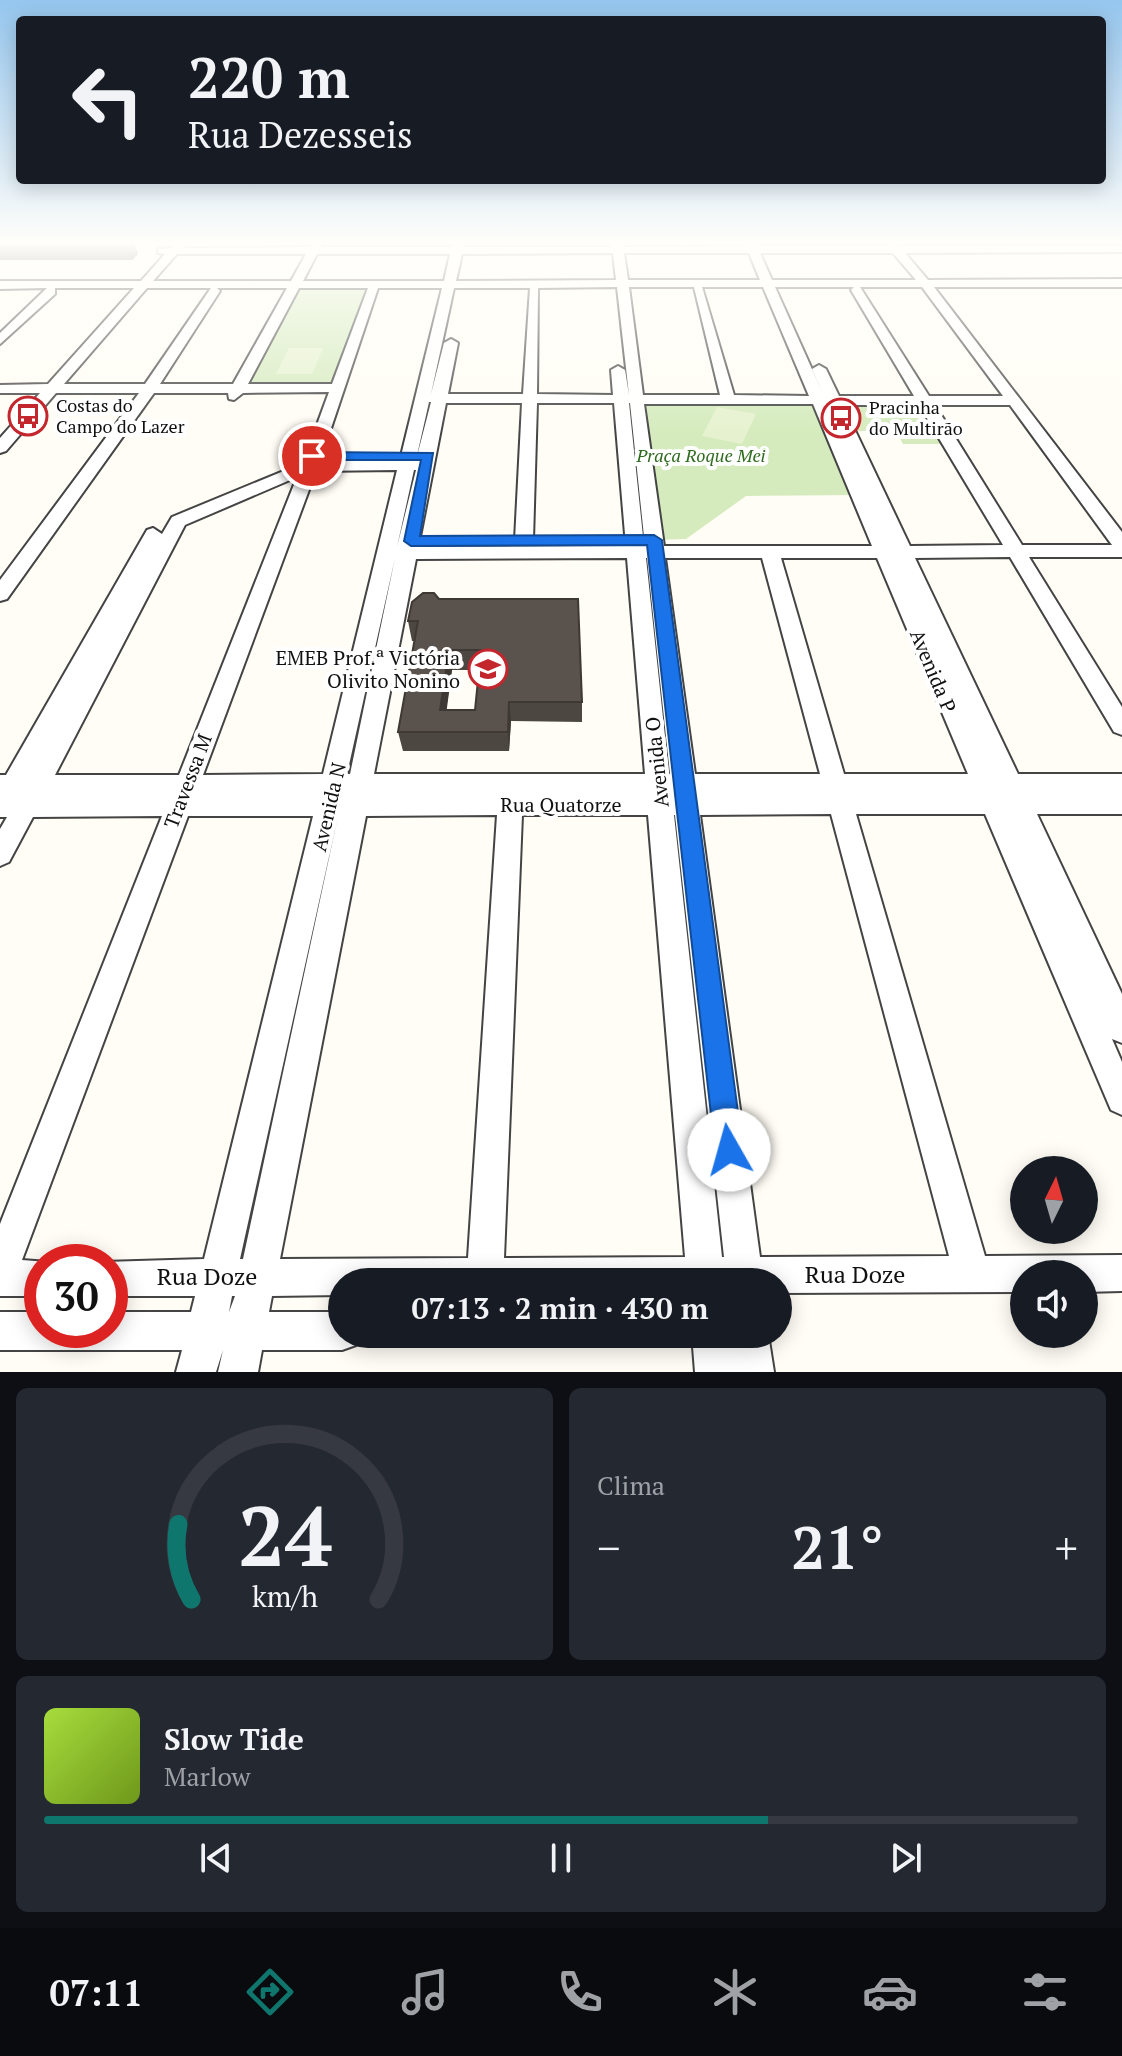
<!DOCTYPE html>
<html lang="pt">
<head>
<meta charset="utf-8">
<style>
	:root { --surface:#171b24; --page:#242831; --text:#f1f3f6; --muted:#9ea1a6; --line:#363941; --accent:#0f766e }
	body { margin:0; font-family:"PT Serif",serif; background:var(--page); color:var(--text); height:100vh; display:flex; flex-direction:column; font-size:30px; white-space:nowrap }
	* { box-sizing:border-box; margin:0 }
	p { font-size:26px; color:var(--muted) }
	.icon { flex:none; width:44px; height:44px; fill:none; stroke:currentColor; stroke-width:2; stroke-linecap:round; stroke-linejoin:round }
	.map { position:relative; height:1372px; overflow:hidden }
	.panel { display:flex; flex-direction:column; gap:16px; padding:16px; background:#0d0f14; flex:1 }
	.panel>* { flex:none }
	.hud { position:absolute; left:16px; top:16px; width:1090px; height:168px; border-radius:8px; box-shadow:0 4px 20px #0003; background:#171b24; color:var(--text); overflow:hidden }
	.needle { width:52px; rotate:5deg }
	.fabs { position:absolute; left:1010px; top:1156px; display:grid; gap:16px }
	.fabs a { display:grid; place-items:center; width:88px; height:88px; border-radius:50%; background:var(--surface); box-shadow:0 4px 20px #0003; font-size:40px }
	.speed { position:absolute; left:24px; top:1244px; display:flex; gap:16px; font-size:40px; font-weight:700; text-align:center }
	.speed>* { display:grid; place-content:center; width:104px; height:104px; border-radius:50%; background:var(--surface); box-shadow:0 4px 20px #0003; line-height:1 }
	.speed .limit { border:12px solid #d22; background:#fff; color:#111 }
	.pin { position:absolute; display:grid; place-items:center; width:68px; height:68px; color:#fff; margin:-34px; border:4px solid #fff; border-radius:50%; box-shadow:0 2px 8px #0007 }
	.me { position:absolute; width:88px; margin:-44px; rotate:353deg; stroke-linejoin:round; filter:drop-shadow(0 0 6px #0008) }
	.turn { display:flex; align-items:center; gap:28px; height:168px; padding:0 40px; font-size:36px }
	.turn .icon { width:104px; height:104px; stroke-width:2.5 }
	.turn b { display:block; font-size:56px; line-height:68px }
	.big { font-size:60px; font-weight:800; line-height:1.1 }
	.panel .tile { flex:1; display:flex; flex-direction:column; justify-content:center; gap:12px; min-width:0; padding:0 28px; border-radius:12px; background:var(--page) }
	.panel .dial { align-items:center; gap:0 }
	.dial svg { height:208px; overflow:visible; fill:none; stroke:var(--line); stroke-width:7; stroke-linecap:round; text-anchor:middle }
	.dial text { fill:var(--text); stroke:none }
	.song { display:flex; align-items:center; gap:24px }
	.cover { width:96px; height:96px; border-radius:12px; background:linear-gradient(135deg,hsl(80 70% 55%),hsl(80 70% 35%)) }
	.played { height:8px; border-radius:4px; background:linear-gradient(90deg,var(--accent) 70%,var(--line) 70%) }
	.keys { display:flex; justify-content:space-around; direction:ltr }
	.heat { display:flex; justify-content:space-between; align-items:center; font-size:44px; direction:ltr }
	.panel .tiles { flex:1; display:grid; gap:16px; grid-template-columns:1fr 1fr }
	.tile:last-child { grid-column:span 2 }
	.trip { position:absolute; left:328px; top:1268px; width:464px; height:80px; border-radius:40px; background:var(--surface); box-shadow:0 4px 20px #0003; font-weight:800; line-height:80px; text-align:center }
	.dock { display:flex; height:128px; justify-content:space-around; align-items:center; background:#090b0e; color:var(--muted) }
	.dock .icon { width:56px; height:56px }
	.dock .current { color:var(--accent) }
	.dock b { font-size:36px; color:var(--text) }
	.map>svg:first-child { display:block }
</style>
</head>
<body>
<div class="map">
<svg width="1122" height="1372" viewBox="0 0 1122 1372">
	<rect width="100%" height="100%" fill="#fffdf5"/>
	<path fill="#d5ebbd" d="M 292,290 L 373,290 L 338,388 L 239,388 Z
		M 636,399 L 816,400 L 858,495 L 746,496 L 686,539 L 654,540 Z
		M 833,400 L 924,400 L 951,444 L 903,444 L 896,431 L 847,431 Z"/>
	<path fill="#e6f2cf" d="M 289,348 L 323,348 L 312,374 L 276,374 Z
		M 717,407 L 756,414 L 742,444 L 702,436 Z"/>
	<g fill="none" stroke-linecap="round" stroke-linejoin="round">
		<g stroke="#444" stroke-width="4">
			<path id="minor" d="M 313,241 L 324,241 L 321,247 L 452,247 L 453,241 L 464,241 L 463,247 L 612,247 L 612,241 L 622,241 L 623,247 L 746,246 L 744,241 L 755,241 L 757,246 L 888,246 L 885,241 L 895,241 L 899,246 L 1122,246 L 1122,252 L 905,253 L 928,280 L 1122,279 L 1122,287 L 934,287 L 1122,532 L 1122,557 L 1029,557 L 1122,707 L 1122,735 L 1114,732 L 1010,557 L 915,558 L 1018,774 L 1122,774 L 1122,814 L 1037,814 L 1122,994 L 1122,1043 L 1112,1039 L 1122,1062 L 1122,1115 L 1111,1110 L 985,814 L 856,814 L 985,1256 L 1122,1255 L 1122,1291 L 1084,1292 L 1084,1274 L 1024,1274 L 1024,1292 L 778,1293 L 778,1282 L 342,1282 L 342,1295 L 272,1296 L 269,1312 L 342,1312 L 342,1334 L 360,1334 L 356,1345 L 342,1350 L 262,1350 L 258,1372 L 218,1372 L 223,1350 L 216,1372 L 176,1372 L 182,1350 L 0,1350 L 0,1312 L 42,1312 L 42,1330 L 110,1330 L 110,1312 L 191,1312 L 195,1296 L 110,1296 L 110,1262 L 104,1262 L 204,1259 L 313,816 L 188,816 L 22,1260 L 48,1262 L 42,1262 L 42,1296 L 0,1296 L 0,1224 L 162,816 L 33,817 L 9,862 L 0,866 L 0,829 L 7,817 L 0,817 L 0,775 L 6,775 L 147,530 L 153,528 L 162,534 L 172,517 L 303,463 L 329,392 L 243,393 L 234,400 L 229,399 L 228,393 L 154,393 L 7,599 L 0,601 L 0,580 L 139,393 L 56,393 L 6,451 L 0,453 L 0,438 L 40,393 L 0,393 L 0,385 L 48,384 L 134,288 L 55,288 L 55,294 L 0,344 L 0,333 L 47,288 L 0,289 L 0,281 L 141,281 L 165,254 L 158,253 L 158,249 L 171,248 L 179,242 L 184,245 L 183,248 L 310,247 ZM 613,253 L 616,280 L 456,281 L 462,254 ZM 624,253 L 749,253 L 760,280 L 628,280 ZM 760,253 L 893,253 L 916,280 L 772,280 ZM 177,254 L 306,254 L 291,281 L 153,281 ZM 317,254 L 450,254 L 444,281 L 303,281 ZM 617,287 L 629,395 L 625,370 L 618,366 L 611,370 L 613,395 L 537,394 L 538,288 ZM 629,287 L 694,287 L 720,395 L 643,395 ZM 702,287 L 763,287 L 809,396 L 734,395 ZM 775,287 L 854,287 L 851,290 L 914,396 L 839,396 L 826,369 L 819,365 L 812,369 L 824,396 ZM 860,287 L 922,287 L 1003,396 L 929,396 ZM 147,288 L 211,288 L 145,384 L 64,384 ZM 217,288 L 287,288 L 233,384 L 160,384 L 220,291 ZM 299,288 L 368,288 L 332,384 L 248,384 ZM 378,288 L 442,288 L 400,460 L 320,461 ZM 454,288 L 530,288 L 523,394 L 448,394 L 458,343 L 451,339 L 444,343 L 431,394 ZM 429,402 L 431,402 L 416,460 ZM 446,403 L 522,403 L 515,540 L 524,546 L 533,540 L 537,403 L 614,403 L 626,546 L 418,547 ZM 629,403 L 630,403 L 645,546 L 644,546 ZM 644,404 L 813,404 L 872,546 L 664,546 ZM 843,405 L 919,405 L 1003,545 L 910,546 ZM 935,405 L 1010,405 L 1112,545 L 1022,545 ZM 397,470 L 323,774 L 203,775 L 316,471 ZM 414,470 L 416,470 L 397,547 ZM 297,477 L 179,775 L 55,775 L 185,525 ZM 395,558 L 350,774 L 347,774 ZM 627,558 L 645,774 L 374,774 L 416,559 ZM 646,558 L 647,558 L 670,774 L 669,774 ZM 665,558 L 762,558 L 820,774 L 695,774 ZM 781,558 L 877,558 L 968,774 L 844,774 ZM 831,814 L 949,1256 L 760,1257 L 700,815 ZM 497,815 L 468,1258 L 280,1259 L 366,816 ZM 522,815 L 648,815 L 685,1257 L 504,1258 ZM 674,815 L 675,815 L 724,1257 L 722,1257 ZM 338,816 L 243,1259 L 240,1259 ZM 232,1296 L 235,1296 L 229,1312 Z
				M 692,1334 L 768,1334 L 774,1372 L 695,1372 Z"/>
		</g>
		<use href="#minor" fill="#fff" fill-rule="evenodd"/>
	</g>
	<path fill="#4d4742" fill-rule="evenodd" d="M 0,241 L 150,241 L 149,242 Z
		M 0,243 L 134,243 L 138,254 L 132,260 L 0,260 Z
		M 439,599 L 582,702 L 582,722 L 511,721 L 509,751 L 403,751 L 398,732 L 415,641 L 412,641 L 408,621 ZM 452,670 L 479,670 L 475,710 L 446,710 Z"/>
	<path fill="#3f3936" d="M 134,243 L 138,254 L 132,260 L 128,249 Z
		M 449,650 L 452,670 L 444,730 L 440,710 Z
		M 509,702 L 511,721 L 509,751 L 508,732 Z"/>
	<path fill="#5a524d" stroke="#3f3936" stroke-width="2" fill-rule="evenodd" d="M 0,243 L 134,243 L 128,249 L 0,249 Z
		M 423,593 L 434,593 L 439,599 L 578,599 L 582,702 L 509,702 L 508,732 L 398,732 L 418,621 L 408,621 L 412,602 ZM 449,650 L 481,650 L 475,710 L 440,710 Z"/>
	<linearGradient id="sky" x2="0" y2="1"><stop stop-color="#95c6ee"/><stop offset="0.56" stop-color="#fffefa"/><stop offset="1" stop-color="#fffefa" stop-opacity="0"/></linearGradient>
	<rect width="1122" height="434" fill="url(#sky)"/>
	<path fill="#1a73e8" stroke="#114b97" stroke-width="2" d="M 433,453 L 420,536 L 654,535 L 662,540 L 743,1150 L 739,1160 L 729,1164 L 719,1160 L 715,1150 L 647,545 L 411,546 L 404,541 L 421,460 L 312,460 L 305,456 L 312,452 Z"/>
	<defs>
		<g id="bus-ring" transform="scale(2)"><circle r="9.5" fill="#fff" stroke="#c4262e" stroke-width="1.5"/><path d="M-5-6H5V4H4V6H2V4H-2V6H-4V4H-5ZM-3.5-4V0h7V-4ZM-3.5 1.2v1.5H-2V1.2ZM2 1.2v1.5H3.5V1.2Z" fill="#c4262e"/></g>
		<g id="school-ring" transform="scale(2)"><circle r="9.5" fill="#fff" stroke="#c4262e" stroke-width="1.5"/><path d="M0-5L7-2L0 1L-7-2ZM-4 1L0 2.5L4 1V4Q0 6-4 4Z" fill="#c4262e"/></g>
	</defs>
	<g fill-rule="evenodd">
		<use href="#bus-ring" x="28" y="416"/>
		<use href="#bus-ring" x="841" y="418"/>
		<use href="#school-ring" x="488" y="669"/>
	</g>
	<g text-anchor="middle" stroke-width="8" stroke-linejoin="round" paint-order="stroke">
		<g font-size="18" fill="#111" stroke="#fff" text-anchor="start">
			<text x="56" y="412">Costas do<tspan x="56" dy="21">Campo do Lazer</tspan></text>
			<text x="869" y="414">Pracinha<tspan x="869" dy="21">do Multirão</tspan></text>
		</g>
		<g font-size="18" font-style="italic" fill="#2f6b1f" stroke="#fff">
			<text x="701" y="462">Praça Roque Mei</text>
		</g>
		<g font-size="20" fill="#111" stroke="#fff" text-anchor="end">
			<text x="460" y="665">EMEB Prof.ª Victória<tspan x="460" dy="23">Olivito Nonino</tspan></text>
		</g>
		<g font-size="20" fill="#111" stroke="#fff">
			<text transform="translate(933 671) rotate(67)" y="7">Avenida P</text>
			<text transform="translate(657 762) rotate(-96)" y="7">Avenida O</text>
			<text transform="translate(188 781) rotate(-69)" y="7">Travessa M</text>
			<text x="561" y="812">Rua Quatorze</text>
			<text transform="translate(329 807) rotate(-77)" y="7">Avenida N</text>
		</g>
		<g font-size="24" fill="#111" stroke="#fff">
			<text x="855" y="1283">Rua Doze</text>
			<text x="207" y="1285">Rua Doze</text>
		</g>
	</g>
</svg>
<div class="fabs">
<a><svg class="needle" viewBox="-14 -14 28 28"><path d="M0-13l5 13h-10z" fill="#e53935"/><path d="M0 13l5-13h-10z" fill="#9ea1a6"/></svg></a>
<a><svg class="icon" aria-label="sound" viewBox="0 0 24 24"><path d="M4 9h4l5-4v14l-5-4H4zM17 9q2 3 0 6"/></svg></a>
</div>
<div class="speed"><div class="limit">30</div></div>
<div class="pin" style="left:312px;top:456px;background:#d93025"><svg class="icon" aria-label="arrive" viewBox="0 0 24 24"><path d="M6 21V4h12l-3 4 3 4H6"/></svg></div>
<svg class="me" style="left:729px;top:1150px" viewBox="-20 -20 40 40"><circle r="19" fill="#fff"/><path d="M0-13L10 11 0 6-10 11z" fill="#1a73e8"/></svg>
<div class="trip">07:13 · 2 min · 430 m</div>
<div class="hud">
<div class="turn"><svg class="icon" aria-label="left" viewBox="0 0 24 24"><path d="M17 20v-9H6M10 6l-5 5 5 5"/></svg><div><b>220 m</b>Rua Dezesseis</div></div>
</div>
</div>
<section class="panel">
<div class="tiles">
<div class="tile dial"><svg viewBox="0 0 100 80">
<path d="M14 69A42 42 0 1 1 86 69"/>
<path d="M14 69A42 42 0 0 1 9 40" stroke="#0f766e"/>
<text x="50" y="56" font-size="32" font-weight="700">24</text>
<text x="50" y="72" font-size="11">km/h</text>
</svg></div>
<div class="tile"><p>Clima</p>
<div class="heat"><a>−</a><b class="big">21°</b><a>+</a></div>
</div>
<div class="tile">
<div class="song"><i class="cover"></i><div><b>Slow Tide</b><p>Marlow</p></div></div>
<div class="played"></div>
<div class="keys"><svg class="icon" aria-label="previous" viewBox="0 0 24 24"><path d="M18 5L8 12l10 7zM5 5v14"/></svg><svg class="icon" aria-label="pause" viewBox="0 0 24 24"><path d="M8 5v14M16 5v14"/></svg><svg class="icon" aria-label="next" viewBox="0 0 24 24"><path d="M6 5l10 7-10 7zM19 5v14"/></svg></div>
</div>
</div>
</section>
<nav class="dock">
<b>07:11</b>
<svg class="icon current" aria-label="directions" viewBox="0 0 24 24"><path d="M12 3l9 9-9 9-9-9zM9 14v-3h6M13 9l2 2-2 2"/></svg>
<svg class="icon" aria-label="music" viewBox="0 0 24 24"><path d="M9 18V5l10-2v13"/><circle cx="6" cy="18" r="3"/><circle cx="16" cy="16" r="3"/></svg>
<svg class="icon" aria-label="phone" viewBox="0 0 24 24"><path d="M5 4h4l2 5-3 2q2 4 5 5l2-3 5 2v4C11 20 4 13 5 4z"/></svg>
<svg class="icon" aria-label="climate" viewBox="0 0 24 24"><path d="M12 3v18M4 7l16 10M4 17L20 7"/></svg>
<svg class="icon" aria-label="car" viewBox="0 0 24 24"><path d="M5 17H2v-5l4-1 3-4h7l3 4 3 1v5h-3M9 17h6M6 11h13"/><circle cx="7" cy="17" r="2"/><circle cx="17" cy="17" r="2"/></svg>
<svg class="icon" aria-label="filters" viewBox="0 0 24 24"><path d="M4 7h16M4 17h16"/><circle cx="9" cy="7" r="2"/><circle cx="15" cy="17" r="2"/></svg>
</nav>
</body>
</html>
